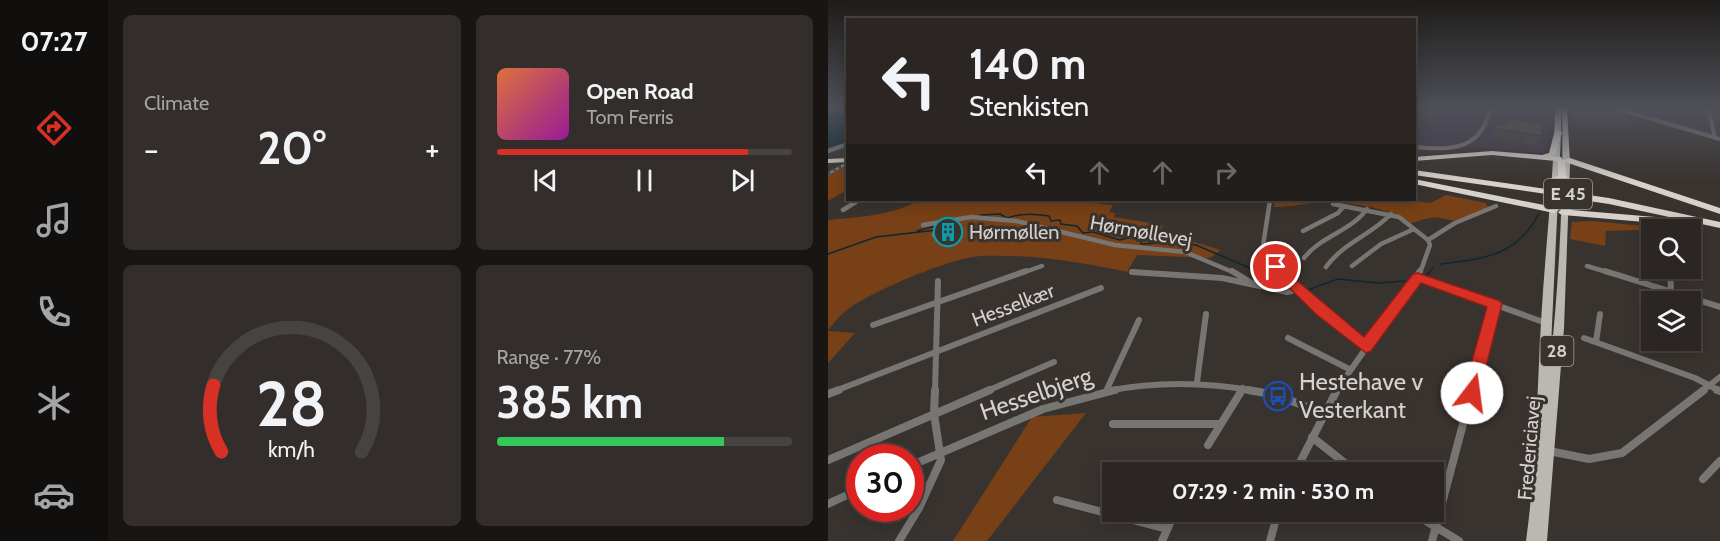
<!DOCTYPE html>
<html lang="en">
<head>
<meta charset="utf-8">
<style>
	:root { --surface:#2b2623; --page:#332e2b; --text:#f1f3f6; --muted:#a6a5a6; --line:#474341; --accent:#d93025 }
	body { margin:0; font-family:Cabin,sans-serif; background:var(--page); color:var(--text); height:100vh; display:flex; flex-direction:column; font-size:22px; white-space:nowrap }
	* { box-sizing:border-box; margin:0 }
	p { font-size:20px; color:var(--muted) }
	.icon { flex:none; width:33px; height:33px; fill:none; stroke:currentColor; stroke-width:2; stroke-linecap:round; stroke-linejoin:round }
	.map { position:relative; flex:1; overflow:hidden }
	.sheet { display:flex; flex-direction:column; gap:15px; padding:15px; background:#181513; width:720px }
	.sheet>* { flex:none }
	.top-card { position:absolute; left:18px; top:18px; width:570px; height:183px; border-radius:0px; box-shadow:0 3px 15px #0003,0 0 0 2px var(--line); background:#2b2623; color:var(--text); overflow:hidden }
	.controls { position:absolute; left:813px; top:219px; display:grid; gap:12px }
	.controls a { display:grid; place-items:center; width:60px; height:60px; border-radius:0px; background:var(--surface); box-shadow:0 3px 15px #0003,0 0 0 2px var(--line); font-size:30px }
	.speed { position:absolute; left:18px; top:444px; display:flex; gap:12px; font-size:30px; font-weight:700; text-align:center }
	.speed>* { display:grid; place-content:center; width:78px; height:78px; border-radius:50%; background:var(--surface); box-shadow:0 3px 15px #0003,0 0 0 2px var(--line); line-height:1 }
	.speed .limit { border:9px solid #d22; background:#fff; color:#111 }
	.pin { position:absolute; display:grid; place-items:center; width:51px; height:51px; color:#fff; margin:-26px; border:3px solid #fff; border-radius:50%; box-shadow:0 2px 6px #0007 }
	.me { position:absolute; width:66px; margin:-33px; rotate:15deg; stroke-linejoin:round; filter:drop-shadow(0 0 4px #0008) }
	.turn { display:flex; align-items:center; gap:21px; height:126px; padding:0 24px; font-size:27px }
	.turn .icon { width:78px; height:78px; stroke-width:2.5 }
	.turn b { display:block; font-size:42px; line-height:51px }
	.lanes { display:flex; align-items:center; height:57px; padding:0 24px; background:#0003; justify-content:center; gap:30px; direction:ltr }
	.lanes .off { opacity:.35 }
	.big { font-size:45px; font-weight:700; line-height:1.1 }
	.sheet .tile { flex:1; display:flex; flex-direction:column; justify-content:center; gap:9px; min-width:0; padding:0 21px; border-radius:9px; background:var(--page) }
	.sheet .dial { align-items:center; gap:0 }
	.dial svg { height:156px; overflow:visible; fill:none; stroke:var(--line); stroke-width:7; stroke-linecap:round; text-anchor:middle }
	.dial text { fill:var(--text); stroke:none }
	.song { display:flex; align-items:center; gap:18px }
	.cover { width:72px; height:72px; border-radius:9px; background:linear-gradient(135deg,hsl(20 70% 55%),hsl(300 70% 35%)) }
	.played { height:6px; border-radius:3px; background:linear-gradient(90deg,var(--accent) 85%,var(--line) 85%) }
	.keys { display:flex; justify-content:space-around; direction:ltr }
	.heat { display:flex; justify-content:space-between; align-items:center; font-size:33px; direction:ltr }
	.charge { height:9px; border-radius:4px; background:linear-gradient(90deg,#34c759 77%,var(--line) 0) }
	.sheet .tiles { flex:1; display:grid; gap:15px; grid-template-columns:repeat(2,1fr) }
	.trip { position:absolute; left:274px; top:462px; width:342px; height:60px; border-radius:0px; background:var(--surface); box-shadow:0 3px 15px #0003,0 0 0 2px var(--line); font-weight:700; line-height:60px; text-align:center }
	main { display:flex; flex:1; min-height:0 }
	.tab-bar { display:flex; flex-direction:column; width:108px; justify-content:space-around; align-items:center; background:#110f0e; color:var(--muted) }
	.tab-bar .icon { width:42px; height:42px }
	.tab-bar .current { color:var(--accent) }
	.tab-bar b { font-size:27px; color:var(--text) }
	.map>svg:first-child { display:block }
</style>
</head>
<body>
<main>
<nav class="tab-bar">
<b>07:27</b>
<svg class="icon current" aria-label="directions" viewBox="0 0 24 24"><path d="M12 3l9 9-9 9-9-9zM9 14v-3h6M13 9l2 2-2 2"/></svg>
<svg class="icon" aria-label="music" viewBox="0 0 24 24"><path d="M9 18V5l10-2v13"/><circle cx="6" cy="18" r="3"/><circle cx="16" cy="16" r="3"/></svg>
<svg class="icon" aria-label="phone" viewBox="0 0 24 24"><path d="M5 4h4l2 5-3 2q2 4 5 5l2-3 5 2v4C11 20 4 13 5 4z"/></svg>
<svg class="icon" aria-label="climate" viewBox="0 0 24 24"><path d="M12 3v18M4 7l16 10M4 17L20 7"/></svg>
<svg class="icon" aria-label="car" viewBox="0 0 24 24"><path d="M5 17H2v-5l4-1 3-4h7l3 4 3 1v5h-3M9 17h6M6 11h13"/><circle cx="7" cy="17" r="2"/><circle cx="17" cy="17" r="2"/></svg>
</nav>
<section class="sheet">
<div class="tiles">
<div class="tile"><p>Climate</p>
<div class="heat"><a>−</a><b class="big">20°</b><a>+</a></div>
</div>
<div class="tile">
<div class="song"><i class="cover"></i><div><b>Open Road</b><p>Tom Ferris</p></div></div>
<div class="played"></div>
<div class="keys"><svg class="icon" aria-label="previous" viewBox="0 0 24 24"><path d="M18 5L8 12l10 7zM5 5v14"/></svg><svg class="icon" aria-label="pause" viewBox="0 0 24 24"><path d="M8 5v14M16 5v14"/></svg><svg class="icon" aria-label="next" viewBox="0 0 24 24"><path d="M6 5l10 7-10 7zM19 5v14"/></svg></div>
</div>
<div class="tile dial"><svg viewBox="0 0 100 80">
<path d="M14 69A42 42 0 1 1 86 69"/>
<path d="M14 69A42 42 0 0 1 10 35" stroke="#d93025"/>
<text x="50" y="56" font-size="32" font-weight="700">28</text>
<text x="50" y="72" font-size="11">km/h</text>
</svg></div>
<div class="tile"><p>Range · 77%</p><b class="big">385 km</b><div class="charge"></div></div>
</div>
</section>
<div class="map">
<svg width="892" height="541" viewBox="0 0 892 541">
	<rect width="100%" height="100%" fill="#39332f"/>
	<path fill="#413848" d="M 743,107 L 784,108 L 800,113 L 801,125 L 788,129 L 743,122 Z"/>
	<path fill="#413747" d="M 587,107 L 723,107 L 723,128 L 717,153 L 650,148 L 587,151 Z
		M 788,107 L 892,107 L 892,136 L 850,128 Z"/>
	<path fill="#774016" d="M 19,166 L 19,190 L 0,201 L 0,176 Z
		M 618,195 L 658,203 L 660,207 C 639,223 636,223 612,218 C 604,216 591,221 583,223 C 562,209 532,204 506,202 C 487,201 466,207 446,207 L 447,200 L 580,200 L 603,203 Z
		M 91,200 L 236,200 L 285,205 L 281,212 L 287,213 L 286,217 L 335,225 L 328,240 L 363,241 L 393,250 L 382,258 L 309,255 L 299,272 C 252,262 203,254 154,256 C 124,257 48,290 23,307 C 14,313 7,322 0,330 L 0,220 C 30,217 64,216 91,200 Z
		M 765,221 L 845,229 L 778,231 L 777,246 L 742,239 L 744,222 Z
		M 0,331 L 27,333 L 0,363 Z
		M 258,413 L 159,541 L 125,541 L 204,417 Z"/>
	<path fill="#0c2832" d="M 0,107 L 19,107 L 19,142 L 0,149 Z"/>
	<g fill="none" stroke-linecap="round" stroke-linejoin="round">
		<path stroke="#0c2832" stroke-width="1.5" d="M 152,215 L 172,214 L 179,218 C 194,213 206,214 221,216 L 223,221 L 232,220 L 233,224 L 249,226 L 255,233 L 265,232 L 292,240 L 312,234 L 313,244 L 348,242 L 368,245 L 424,269 L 426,280
			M 89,231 L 108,226
			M 0,254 L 48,237 L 109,230
			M 612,264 C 655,259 690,256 711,213
			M 598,276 L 605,268
			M 480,290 L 510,279 L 551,283 L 577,281"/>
		<path stroke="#787673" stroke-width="4" d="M 637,107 L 663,109
			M 783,107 L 892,139
			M 880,107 L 887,138
			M 586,147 C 607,149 638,152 652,132 C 658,125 660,115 665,107"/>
		<path stroke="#787673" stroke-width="4.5" d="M 442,200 L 435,246 L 453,273
			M 505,204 L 571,217 L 600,240
			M 15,210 L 31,200
			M 95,225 L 143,217 L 188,221 L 287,245 L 357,252 L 407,273
			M 475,231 L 510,213 L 516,206
			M 106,235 L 115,228 L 116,220
			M 600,240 L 627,223 L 668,206
			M 476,258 C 493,236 523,231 539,209
			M 524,266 L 553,244 L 586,229
			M 759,266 L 782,273
			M 498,267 C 515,243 543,235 563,214
			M 842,268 L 842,273
			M 304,272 L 319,273
			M 194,273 L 214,266
			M 592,273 L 602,245 L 600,240"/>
		<path stroke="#787673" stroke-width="6" d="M 404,271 L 427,285
			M 451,271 L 480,299 L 538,347
			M 777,271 L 892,307
			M 842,271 L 843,290
			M 304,272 L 394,278 L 459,292 L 471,289
			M 590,277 L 718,323
			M 45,325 L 198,271
			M 460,338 L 521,369
			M 756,338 L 867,378 L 892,391
			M 768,342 L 772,314
			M 369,382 L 378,314
			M 279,389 L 311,320
			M 7,391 L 273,288
			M 107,391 L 110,281
			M 159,391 L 226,362
			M 279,391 C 329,381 378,382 428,391
			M 413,391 L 415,388
			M 508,391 L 592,271
			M 644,391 L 667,305
			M 874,391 L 892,377"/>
		<path stroke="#787673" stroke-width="8" d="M 420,390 L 448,395 L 495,413
			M 889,390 L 892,391
			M 0,394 L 11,390
			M 285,424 L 392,424
			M 484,437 L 528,472
			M 380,445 L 414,390
			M 721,451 L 761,459 L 794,453 L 876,390
			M 0,460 L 162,390
			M 82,466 L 215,409 L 287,390
			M 467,472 L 509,390
			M 875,479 L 892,461
			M 229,500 L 339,529
			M 0,504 L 32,489
			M 583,512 L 631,541
			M 71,541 L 91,508 L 113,460 L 106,414 L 107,390
			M 334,541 L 347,512
			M 442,541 L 450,512
			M 604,541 L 644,390"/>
		<path stroke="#787673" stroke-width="4.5" d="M 0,151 L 20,144"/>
		<path fill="#bbb7b1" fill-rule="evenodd" d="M 727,107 L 733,107 L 733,134 L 722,367 C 731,281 736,193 734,107 L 739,107 L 742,164 L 736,328 L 719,541 L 698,541 C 708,468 709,395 713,322 C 717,250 726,179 727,107 Z"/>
		<path fill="#d6d1ca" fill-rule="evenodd" d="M 727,130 L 734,132 L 728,154 L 725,156 L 733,157 L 735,160 L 742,158 L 892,208 L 892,214 L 737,162 L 738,176 L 741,180 L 737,182 L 732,179 L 733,191 L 781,198 L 892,222 L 892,228 L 781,204 L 734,197 L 734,202 L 744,210 L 851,219 L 856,222 L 851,225 L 735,215 L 732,214 L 730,212 L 733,210 L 726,203 L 725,195 L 586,175 L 586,170 L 725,190 L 724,178 L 730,176 L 730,163 L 728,161 L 664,155 L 586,161 L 586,157 L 664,151 L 714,155 L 721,153 Z
			M 20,158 L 20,162 L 0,163 L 0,159 Z
			M 586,179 L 726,207 L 731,210 L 726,213 L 586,184 Z"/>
		<g stroke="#817b78" stroke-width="3">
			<path id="rail" d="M 0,174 L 20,163"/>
		</g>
		<use href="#rail" stroke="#39332f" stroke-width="1.5" stroke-dasharray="3" stroke-linecap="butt"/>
	</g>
	<path fill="#47423e" d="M 669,124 L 713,136 L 709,146 L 692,143 L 689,150 L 689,143 L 664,138 Z"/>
	<path fill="#534d48" stroke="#3a3632" stroke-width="1.5" d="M 681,118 L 715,125 L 713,136 L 696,133 L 692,140 L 693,133 L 667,128 L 669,124 L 677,126 Z"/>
	<linearGradient id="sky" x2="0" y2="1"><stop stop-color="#1f1c1a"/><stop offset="0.59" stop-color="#4e5058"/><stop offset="1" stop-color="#4e5058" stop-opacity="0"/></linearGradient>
	<rect width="892" height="182" fill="url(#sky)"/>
	<path fill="#d93025" stroke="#8d1f18" stroke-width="1.5" d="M 448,263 L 536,337 L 585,274 L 590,273 L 672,301 L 674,304 L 650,398 L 644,400 L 638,398 L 635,393 L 659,307 L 593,283 L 543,351 L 538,353 L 489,315 L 443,270 L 441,267 Z"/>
	<defs>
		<g id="building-ring" transform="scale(1.5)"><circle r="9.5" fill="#39332f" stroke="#0f9aa8" stroke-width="1.5"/><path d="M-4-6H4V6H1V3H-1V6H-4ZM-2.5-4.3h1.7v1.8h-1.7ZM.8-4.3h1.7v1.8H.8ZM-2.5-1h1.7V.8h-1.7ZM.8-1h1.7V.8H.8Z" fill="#0f9aa8"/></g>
		<g id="bus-ring" transform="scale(1.5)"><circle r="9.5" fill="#39332f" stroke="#1a4fb4" stroke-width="1.5"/><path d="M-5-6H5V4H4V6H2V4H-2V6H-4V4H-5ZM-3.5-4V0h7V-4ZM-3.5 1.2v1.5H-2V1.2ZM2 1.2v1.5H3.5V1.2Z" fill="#1a4fb4"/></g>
	</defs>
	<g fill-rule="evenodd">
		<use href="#building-ring" x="120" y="232"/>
		<use href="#bus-ring" x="450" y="396"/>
	</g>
	<g text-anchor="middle" stroke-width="6" stroke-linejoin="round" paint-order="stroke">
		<g fill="#39332f" stroke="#a6a29e" stroke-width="1.5">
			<rect x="716" y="179" width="48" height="30" rx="4.5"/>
			<rect x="712.5" y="336" width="33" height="30" rx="4.5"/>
		</g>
		<g font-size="18" font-weight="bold" fill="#d5d1ce">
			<text x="740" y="200">E 45</text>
			<text x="729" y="357">28</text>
		</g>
		<g font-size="20" fill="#d5d1ce" stroke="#39332f">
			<text transform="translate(313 231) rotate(10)" y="7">Hørmøllevej</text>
			<text transform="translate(185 305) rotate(-21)" y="7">Hesselkær</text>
			<text transform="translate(701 448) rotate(-85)" y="7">Fredericiavej</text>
		</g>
		<g font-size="20" fill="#d5d1ce" stroke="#39332f" text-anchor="start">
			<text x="141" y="239">Hørmøllen</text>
		</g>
		<g font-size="24" fill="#d5d1ce" stroke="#39332f" text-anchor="start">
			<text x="471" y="390">Hestehave v<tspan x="471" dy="28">Vesterkant</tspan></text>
		</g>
		<g font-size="24" fill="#d5d1ce" stroke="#39332f">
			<text transform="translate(208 394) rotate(-19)" y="8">Hesselbjerg</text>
		</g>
	</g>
</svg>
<div class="controls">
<a><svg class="icon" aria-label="search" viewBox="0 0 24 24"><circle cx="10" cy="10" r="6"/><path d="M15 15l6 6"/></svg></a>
<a><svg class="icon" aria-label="layers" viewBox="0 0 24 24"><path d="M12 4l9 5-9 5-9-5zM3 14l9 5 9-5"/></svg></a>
</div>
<div class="speed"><div class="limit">30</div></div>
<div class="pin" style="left:448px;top:267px;background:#d93025"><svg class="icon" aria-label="arrive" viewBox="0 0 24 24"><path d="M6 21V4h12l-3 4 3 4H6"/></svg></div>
<svg class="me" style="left:644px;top:393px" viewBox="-20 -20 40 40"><circle r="19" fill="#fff"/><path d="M0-13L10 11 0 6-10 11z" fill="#d93025"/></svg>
<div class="trip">07:29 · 2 min · 530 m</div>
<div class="top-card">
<div class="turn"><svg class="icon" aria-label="left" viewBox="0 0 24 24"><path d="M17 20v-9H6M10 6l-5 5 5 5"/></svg><div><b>140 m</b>Stenkisten</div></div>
<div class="lanes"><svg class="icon" aria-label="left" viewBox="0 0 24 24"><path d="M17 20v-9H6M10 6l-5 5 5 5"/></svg><svg class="icon off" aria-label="ahead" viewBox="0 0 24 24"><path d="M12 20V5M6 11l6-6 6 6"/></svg><svg class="icon off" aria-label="ahead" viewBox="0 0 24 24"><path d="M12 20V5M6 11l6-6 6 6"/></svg><svg class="icon off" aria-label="right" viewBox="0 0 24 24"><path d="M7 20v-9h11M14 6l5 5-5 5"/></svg></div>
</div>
</div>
</main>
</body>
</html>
